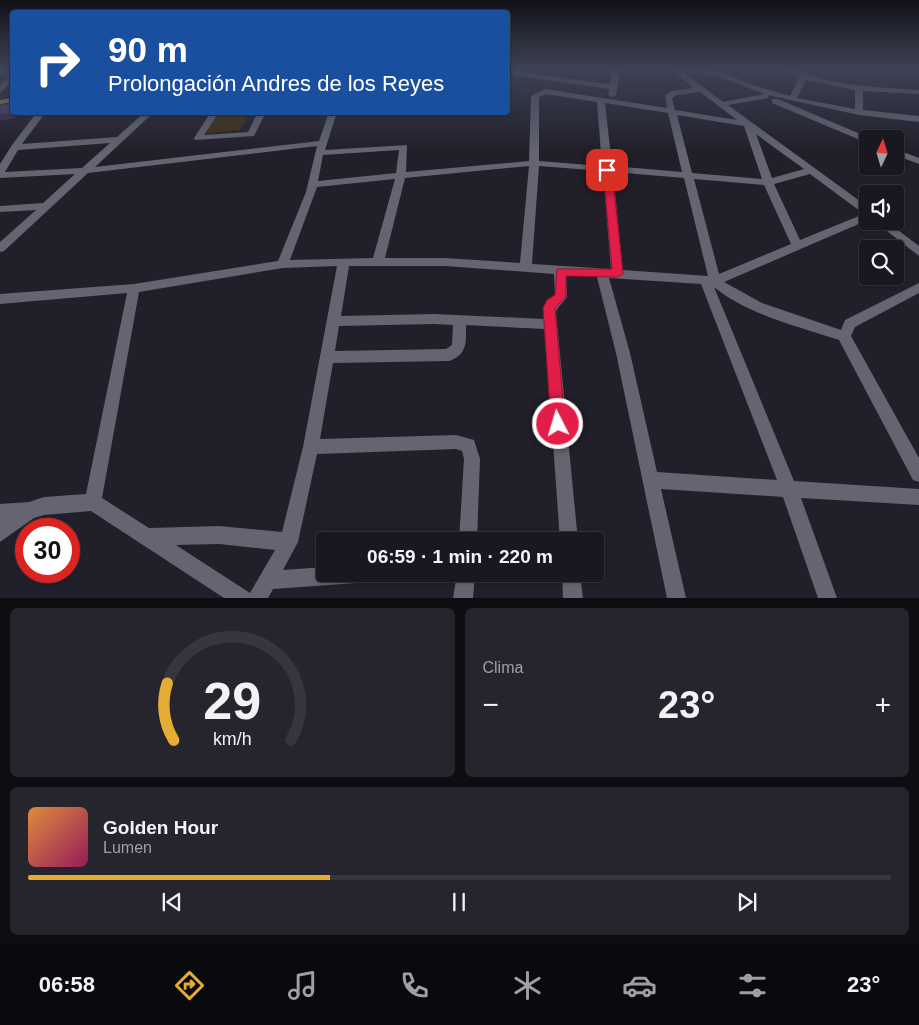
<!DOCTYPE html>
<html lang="es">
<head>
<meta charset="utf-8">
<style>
	:root { --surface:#191720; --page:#26242d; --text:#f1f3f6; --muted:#9f9fa5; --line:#37363e; --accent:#e5ad36 }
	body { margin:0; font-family:Helvetica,sans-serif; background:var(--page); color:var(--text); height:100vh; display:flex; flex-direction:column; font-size:19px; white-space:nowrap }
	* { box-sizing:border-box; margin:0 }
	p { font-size:16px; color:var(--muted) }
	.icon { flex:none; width:28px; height:28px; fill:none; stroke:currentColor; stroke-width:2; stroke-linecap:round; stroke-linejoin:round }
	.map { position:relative; height:598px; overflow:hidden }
	.sheet { display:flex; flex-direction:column; gap:10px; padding:10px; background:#0e0d12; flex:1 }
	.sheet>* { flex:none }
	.hud { position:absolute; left:10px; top:10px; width:500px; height:105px; border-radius:5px; box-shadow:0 1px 4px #0004,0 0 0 1px var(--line); background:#1a4fa0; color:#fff; overflow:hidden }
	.needle { width:32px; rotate:4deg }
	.fabs { position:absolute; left:859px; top:130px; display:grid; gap:10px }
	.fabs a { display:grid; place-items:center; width:45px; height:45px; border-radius:5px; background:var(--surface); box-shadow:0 1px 4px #0004,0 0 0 1px var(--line); font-size:25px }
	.speed { position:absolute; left:15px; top:518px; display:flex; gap:10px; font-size:25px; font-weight:700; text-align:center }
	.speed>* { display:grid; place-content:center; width:65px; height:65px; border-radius:50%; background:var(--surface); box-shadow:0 1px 4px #0004,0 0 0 1px var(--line); line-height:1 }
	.speed .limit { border:8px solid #d22; background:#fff; color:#111 }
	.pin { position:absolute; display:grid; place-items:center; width:42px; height:42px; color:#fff; margin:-21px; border-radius:10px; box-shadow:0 2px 8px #0006 }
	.me { position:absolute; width:55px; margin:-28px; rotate:355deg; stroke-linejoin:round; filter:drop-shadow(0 0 4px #0008) }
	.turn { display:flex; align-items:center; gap:18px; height:105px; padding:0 15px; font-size:22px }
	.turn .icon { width:65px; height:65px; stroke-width:2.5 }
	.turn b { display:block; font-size:35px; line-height:42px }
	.big { font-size:38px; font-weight:800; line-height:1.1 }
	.sheet .card { flex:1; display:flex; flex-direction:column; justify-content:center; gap:8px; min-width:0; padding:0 18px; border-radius:8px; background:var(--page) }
	.sheet .dial { align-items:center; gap:0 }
	.dial svg { height:130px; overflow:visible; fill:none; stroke:var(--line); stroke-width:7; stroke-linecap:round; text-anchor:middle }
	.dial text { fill:var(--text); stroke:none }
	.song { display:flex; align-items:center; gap:15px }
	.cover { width:60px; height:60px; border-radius:8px; background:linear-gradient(135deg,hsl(30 70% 55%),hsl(330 70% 35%)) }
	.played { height:5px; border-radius:2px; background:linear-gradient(90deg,var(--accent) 35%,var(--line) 35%) }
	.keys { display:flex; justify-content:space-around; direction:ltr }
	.heat { display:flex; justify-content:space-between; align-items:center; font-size:28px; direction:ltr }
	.sheet .tiles { flex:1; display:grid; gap:10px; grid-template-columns:1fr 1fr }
	.card:last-child { grid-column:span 2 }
	.trip { position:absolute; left:316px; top:532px; width:288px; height:50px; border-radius:5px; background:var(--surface); box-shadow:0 1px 4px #0004,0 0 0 1px var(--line); font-weight:800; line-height:50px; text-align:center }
	.dock { display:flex; height:80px; justify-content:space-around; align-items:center; background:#0a090d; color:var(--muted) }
	.dock .icon { width:35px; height:35px }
	.dock .selected { color:var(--accent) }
	.dock b { font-size:22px; color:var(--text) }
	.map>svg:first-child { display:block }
</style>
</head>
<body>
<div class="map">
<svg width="919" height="598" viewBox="0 0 919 598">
	<rect width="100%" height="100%" fill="#211f2a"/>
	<path fill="#3f2f12" d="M 220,113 L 250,113 L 240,130 L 201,134 Z"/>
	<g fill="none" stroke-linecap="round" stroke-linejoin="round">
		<path fill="#656470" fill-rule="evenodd" d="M 2,68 L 10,68 L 0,76 L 0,70 Z
			M 511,68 L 519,68 L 520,72 L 610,84 L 613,68 L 621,68 L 616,95 L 612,97 L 608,95 L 609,89 L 517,76 L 514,76 Z
			M 669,68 L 719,72 L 759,87 L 790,96 L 799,78 L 779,68 C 797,68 814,78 831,81 C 860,87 889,88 919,90 L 919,94 L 863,91 L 863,110 L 919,116 L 919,122 L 859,115 L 768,95 L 768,98 L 728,105 L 868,207 L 868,220 L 724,282 L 762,303 L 841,330 L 845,320 L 919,283 L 919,293 L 855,327 L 851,336 L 919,458 L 919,482 L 913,480 L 839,340 C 797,326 748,315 714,287 L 794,481 L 919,489 L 919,505 L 801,498 L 837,598 L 818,598 L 783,497 L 661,489 L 686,598 L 667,598 L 616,353 L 597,277 L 566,275 L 567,297 L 557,309 L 556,313 L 578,541 L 560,541 L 545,329 L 466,325 C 466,342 468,354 449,361 L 333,363 L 320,439 L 456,435 L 474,440 L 480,459 L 477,541 L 459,541 L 464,459 L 462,451 L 456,449 L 317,454 L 298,542 L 283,570 L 325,567 L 325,574 L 365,574 L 363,581 L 356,583 L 273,589 L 268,598 L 224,598 L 91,511 L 44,515 L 34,518 L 0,542 L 0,504 L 29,502 L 44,497 L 86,494 L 127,293 L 0,304 L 0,294 L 134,284 L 278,261 L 306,192 L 317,146 L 88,173 L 4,251 L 0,252 L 0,242 L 36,210 L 0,212 L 0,206 L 43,203 L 75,174 L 0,178 L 0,164 L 12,145 L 37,112 L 46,112 L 22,144 L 117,137 L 145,112 L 154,112 L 95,167 L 319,141 L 329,112 L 337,112 L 325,150 L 407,145 L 406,172 L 529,161 L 531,96 L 545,89 L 667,108 L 665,95 L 672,91 L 694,88 ZM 683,72 L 718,76 L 764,94 L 723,102 ZM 806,80 L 855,90 L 855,109 L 797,98 ZM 700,92 L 737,120 L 675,110 L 672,98 L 677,95 ZM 546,94 L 597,102 L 602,166 L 539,161 L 539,97 ZM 605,103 L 668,113 L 682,172 L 612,166 ZM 677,115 L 744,126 L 762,179 L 692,173 ZM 756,134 L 804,169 L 772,178 ZM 110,143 L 82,168 L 5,172 L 18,150 ZM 399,150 L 396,173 L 318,181 L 323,155 ZM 529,166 L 520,263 L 445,258 L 385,258 L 405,178 ZM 539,166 L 603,171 L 611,269 L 532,264 ZM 613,172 L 684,178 L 708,276 L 623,270 ZM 810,174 L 864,214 L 800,240 L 774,184 ZM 395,179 L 373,258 L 290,260 L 317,187 ZM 694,179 L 764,185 L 791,244 L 719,274 ZM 337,266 L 303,447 L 282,532 L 219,526 L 149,528 L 102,498 L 139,292 L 283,268 ZM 349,266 L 445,266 L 554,274 L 555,296 L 544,308 L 544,319 L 434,314 L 341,316 ZM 609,278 L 701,284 L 777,480 L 657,472 L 630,353 ZM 434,324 L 453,325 L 452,345 L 446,349 L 335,351 L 339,326 ZM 219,544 L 275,550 L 250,593 L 176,545 Z
			M 9,75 L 12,75 L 12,81 L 0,93 L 0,86 Z
			M 772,99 L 778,99 L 872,139 L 868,139 L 868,143 L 865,142 L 772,103 Z
			M 211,112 L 219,112 L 204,135 L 248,132 L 258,112 L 266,112 L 254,136 L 195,140 L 194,138 Z
			M 895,149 L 919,158 L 919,164 L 895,155 Z
			M 874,221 L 886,221 L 919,246 L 919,256 Z
			M 457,574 L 475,574 L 473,598 L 453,598 Z
			M 562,574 L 580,574 L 583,598 L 563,598 Z"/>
		<path fill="#a48755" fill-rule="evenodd" d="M 12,98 L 12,102 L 0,104 L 0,100 Z"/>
	</g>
	<path fill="#363051" d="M 12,112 L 20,112 L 16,118 L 0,121 L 0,114 Z"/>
	<path fill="#4d4474" stroke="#363051" d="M 12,103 L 12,113 L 0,114 L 0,105 Z"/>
	<linearGradient id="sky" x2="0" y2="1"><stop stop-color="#121117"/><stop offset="0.45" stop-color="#3d4255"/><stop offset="1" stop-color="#3d4255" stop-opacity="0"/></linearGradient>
	<rect width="919" height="152" fill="url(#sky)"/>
	<path fill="#e11d48" stroke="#92132f" d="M 607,167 L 612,170 L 623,274 L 617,277 L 566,276 L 566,297 L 555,308 L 565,424 L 563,428 L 558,430 L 553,428 L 551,424 L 543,308 L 547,300 L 555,295 L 557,269 L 612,269 L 603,170 Z"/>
</svg>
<div class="fabs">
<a><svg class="needle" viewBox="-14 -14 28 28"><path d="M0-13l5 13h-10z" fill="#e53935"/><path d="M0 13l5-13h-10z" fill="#9f9fa5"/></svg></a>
<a><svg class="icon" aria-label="sound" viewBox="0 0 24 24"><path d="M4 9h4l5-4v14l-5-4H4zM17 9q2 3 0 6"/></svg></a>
<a><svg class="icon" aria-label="search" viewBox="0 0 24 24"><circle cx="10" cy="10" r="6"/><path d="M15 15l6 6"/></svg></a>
</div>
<div class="speed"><div class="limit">30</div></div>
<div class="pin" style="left:607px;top:170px;background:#d93025"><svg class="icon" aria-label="arrive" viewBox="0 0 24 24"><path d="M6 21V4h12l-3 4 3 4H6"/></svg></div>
<svg class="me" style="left:558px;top:424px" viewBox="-20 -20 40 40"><circle r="17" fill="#e11d48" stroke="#fff" stroke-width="3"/><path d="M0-11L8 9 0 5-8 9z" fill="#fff"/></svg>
<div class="trip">06:59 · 1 min · 220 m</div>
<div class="hud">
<div class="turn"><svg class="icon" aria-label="right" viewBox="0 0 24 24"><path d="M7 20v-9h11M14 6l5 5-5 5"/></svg><div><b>90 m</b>Prolongación Andres de los Reyes</div></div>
</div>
</div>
<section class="sheet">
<div class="tiles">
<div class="card dial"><svg viewBox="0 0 100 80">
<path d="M14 69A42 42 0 1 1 86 69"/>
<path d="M14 69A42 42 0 0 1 10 34" stroke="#e5ad36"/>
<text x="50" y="56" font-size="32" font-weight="700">29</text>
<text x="50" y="72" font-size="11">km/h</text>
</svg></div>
<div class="card"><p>Clima</p>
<div class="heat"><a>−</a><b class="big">23°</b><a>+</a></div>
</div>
<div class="card">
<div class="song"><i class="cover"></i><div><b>Golden Hour</b><p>Lumen</p></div></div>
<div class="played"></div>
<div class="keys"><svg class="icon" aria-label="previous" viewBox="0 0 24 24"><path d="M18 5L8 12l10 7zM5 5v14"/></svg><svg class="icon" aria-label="pause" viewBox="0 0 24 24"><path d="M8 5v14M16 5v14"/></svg><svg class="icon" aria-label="next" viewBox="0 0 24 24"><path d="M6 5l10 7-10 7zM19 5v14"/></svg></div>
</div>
</div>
</section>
<nav class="dock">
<b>06:58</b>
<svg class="icon selected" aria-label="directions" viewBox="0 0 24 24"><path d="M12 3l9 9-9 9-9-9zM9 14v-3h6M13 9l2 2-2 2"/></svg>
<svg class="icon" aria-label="music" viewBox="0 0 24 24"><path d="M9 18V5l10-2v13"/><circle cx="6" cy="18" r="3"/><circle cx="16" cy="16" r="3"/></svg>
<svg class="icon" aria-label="phone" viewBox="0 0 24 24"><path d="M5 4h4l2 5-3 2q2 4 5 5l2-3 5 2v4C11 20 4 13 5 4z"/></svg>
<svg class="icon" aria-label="climate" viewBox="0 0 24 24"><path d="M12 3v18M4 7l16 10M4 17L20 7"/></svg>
<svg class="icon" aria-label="car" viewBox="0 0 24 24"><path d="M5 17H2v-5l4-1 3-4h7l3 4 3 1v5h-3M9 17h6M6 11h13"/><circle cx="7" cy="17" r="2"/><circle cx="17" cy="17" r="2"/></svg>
<svg class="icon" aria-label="filters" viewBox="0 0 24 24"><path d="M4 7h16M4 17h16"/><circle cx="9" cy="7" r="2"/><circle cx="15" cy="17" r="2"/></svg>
<b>23°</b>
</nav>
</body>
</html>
